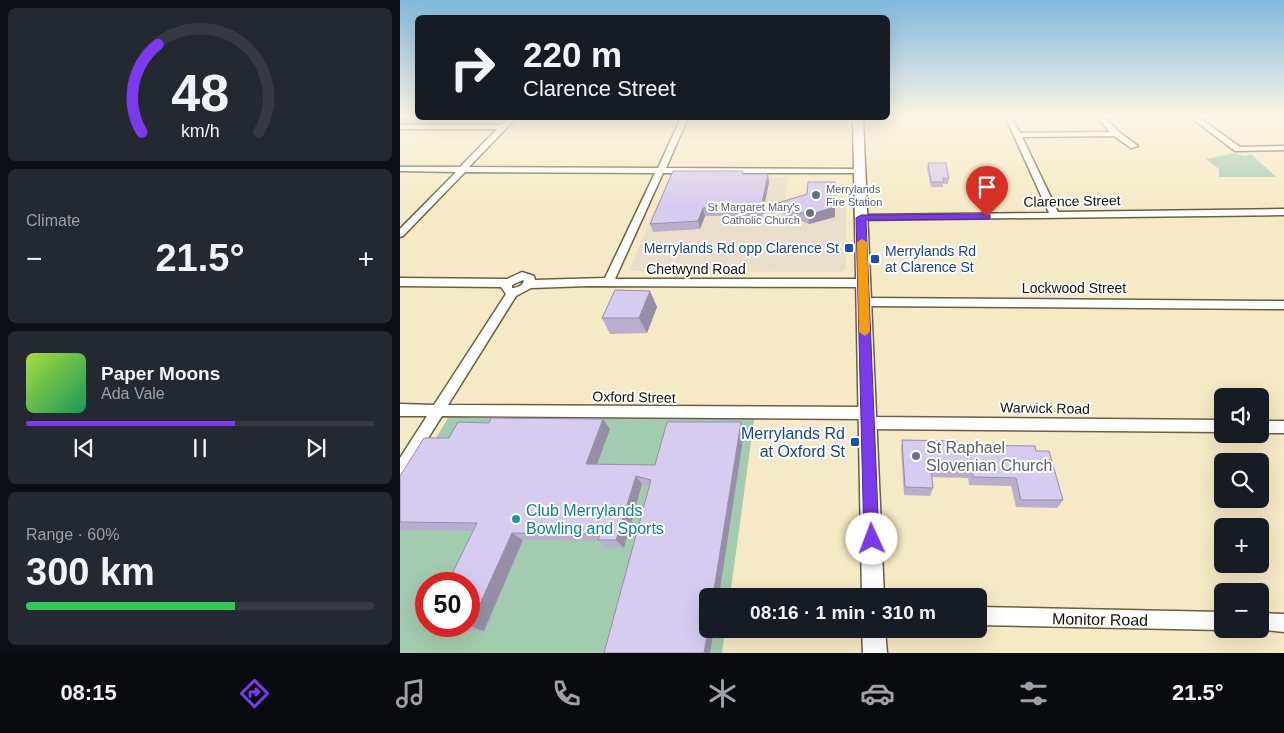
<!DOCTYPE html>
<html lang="en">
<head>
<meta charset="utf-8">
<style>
	:root { --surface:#171b24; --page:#242831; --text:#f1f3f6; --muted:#9ea1a6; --line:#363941; --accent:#7c3aed }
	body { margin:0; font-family:Arial,sans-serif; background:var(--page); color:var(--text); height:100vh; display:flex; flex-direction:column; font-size:19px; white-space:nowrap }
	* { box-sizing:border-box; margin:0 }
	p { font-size:16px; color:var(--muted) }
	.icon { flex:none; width:28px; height:28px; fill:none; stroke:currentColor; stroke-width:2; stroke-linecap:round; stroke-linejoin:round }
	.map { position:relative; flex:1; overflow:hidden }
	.drawer { display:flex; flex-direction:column; gap:8px; padding:8px; background:#0d0f14; width:400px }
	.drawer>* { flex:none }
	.hud { position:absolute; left:15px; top:15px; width:475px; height:105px; border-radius:8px; box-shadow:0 5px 20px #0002; background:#171b24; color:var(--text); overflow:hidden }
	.tools { position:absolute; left:814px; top:388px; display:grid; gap:10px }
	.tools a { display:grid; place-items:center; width:55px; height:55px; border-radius:8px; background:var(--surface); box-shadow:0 5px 20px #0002; font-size:25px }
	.speed { position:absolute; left:15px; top:572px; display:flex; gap:10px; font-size:25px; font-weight:700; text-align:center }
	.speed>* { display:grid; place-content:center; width:65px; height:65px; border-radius:50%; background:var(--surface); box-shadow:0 5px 20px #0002; line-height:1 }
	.speed .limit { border:8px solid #d22; background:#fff; color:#111 }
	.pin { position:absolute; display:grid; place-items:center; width:42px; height:42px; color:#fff; margin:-51px -21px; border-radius:50% 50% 50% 0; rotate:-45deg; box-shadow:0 0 5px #0007 }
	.pin .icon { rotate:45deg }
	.me { position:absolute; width:55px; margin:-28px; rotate:358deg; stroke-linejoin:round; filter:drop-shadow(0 0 4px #0008) }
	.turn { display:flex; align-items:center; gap:18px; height:105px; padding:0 25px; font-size:22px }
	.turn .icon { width:65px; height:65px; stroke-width:2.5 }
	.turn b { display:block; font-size:35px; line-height:42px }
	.big { font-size:38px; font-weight:800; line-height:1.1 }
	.drawer .widget { flex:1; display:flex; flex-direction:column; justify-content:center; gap:8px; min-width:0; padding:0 18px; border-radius:8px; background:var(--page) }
	.drawer .dial { align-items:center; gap:0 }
	.dial svg { height:130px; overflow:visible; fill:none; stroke:var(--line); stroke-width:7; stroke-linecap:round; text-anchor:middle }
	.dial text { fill:var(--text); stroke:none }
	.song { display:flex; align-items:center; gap:15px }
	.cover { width:60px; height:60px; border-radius:8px; background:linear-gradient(135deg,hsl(80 70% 55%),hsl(150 70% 35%)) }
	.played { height:5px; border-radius:2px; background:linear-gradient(90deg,var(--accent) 60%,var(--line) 60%) }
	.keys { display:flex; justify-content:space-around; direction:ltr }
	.heat { display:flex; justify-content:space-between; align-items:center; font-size:28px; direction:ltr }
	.charge { height:8px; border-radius:4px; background:linear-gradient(90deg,#34c759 60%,var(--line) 0) }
	.trip { position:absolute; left:299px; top:588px; width:288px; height:50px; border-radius:8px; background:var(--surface); box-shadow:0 5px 20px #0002; font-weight:800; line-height:50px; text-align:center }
	.dock { display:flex; height:80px; justify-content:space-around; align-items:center; background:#090b0e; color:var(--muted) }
	.dock .icon { width:35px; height:35px }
	.dock .on { color:var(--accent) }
	.dock b { font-size:22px; color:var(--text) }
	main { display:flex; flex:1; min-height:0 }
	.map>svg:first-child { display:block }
</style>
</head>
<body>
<main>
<section class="drawer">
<div class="widget dial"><svg viewBox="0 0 100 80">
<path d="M14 69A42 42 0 1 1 86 69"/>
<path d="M14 69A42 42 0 0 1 24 15" stroke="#7c3aed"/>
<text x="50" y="56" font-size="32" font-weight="700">48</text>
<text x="50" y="72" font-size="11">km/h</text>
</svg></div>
<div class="widget"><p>Climate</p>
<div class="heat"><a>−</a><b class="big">21.5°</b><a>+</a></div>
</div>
<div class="widget">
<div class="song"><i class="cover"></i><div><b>Paper Moons</b><p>Ada Vale</p></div></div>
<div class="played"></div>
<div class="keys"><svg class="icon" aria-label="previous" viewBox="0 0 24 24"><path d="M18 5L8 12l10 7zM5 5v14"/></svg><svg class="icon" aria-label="pause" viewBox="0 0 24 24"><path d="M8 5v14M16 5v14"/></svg><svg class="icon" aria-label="next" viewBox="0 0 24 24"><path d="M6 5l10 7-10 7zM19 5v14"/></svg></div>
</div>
<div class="widget"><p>Range · 60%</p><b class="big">300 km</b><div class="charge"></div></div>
</section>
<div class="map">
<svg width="884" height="653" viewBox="0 0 884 653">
	<rect width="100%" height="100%" fill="#f6e9c5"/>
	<path fill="#eadeca" d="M 269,177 L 388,177 L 385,201 L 446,201 L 446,269 L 442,272 L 233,271 L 230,268 Z"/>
	<path fill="#a3cbaf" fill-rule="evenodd" d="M 0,116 L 17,116 L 18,118 L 98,118 L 90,126 L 0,125 Z
		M 835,153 L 845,156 L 851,154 L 876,177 L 819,177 L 819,169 L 806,159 Z
		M 355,413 L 330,596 L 308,596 L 308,629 L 325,629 L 322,653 L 0,653 L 0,499 L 48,418 ZM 26,584 L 69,584 L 69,626 L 26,626 Z"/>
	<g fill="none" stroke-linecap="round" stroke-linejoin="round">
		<g stroke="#6a5f3f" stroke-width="3">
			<path id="minor" d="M 605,116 L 611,116 L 620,133 L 710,132 L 696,116 L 703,116 L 719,132 L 738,146 L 731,148 L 714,136 L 622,137 L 658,212 L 884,209 L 884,215 L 458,220 L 456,218 L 461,215 L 649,213 Z
				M 789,116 L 797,116 L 840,147 L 884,146 L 884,150 L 835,151 Z
				M 109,118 L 116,118 L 69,167 L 258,168 L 281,118 L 288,118 L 266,168 L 459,169 L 463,171 L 459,173 L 263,173 L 215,279 L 463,279 L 468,283 L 463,287 L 188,286 L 131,288 L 116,296 L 48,405 L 467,407 L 472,409 L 473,413 L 471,417 L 822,420 L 822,432 L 468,429 L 463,427 L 461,423 L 464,419 L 42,416 L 5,475 L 0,477 L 0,458 L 27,416 L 0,416 L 0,404 L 34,405 L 106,294 L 101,287 L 0,286 L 0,278 L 107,279 L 122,272 L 134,276 L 135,280 L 205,278 L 255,173 L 65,172 L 3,236 L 0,237 L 0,229 L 56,172 L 0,171 L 0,167 L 60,167 L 97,129 L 0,129 L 0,125 L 101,125 ZM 123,280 L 124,281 C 122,286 117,288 112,288 L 112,285 Z
				M 464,298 L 884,301 L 884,309 L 464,306 L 459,302 Z
				M 860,421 L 884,421 L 884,433 L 860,433 Z
				M 578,607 L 822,612 L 822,629 L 824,629 L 822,630 L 578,625 Z
				M 860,613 L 884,614 L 884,632 L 856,629 L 860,629 Z"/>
		</g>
		<g stroke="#6a5f3f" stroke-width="3">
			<path id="secondary" d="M 453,118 L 463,118 L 484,596 L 462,596 Z
				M 462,629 L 485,629 L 487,653 L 463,653 Z"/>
		</g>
		<use href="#minor" fill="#fff" fill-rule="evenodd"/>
		<use href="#secondary" fill="#fff" fill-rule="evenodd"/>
	</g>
	<path fill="#b8afce" d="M 528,163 L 549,179 L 548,184 L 543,184 L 543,187 L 531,187 L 527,169 Z
		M 343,171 L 343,174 L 369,182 L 362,216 L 305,216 L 300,229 L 253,232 L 250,224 Z
		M 378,203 L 435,217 L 409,224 L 379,212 Z
		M 250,291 L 257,307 L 247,333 L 210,334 L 202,318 Z
		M 210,429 L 197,464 L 255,465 L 344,432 L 319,596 L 308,596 L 308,629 L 314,629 L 310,653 L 204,653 L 249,486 L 242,484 L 224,548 L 206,547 L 199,541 L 123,540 L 84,631 L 42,631 L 27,626 L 73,531 L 0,530 L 0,476 L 49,438 Z
		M 502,440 L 636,451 L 663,500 L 657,508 L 616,507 L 611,486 L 569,485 L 568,478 L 532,477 L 533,488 L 530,496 L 504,495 L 501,448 Z"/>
	<path fill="#968fa7" d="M 368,174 L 369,182 L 362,216 L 361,208 Z
		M 435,191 L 435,217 L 409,224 L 408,215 Z
		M 303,208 L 305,216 L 300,229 L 298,221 Z
		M 250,291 L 257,307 L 247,333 L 239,318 Z
		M 203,419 L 210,429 L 194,473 L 186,464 Z
		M 341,422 L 344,432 L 319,596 L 313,596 Z
		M 236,476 L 242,484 L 224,548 L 216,540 Z
		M 112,533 L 123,540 L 84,631 L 70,626 Z
		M 308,629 L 314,629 L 310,653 L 304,653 Z"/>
	<path fill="#d6ccef" stroke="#968fa7" d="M 528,163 L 546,163 L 549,179 L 543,178 L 544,182 L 531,182 Z
		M 273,171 L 343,171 L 342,174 L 368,174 L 361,208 L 303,208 L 298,221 L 250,224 Z
		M 408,182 L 435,182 L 435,207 L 408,215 L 378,203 L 407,194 Z
		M 215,290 L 250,291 L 239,318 L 202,318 Z
		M 91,418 L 203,419 L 186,464 L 255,465 L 267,422 L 341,422 L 313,596 L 308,596 L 308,629 L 304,653 L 204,653 L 251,480 L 236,476 L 216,540 L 198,540 L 200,534 L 112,533 L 70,626 L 50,626 L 69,626 L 69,584 L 47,584 L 77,523 L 0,522 L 0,476 L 24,438 L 49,438 L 58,422 L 89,423 Z
		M 502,440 L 557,441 L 558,445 L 635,446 L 636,451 L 649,451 L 663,500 L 621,500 L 616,478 L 573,477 L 572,470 L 531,469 L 533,488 L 505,487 Z"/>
	<linearGradient id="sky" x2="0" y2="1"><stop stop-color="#80b8dd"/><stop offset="0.56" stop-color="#fbf5e5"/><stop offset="1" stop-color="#fbf5e5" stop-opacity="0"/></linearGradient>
	<rect width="884" height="207" fill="url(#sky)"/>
	<path fill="#7c3aed" stroke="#51269a" d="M 587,214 L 590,215 L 590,219 L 466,220 L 479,539 L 477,545 L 472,547 L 466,545 L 464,539 L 456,218 L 461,215 Z"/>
	<path fill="#f59e0b" d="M 462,239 L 467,242 L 470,332 L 465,336 L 459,332 L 457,242 Z"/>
	<circle fill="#5c6f8a" stroke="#fff" stroke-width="2" cx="416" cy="195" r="5"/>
	<g fill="#6b7280" stroke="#fff" stroke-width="2">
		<circle cx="410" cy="213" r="5"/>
		<circle cx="516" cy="456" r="5"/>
	</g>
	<g fill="#1a4fb4" stroke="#fff" stroke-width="2">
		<rect x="444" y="243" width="10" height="10" rx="2.5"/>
		<rect x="470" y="254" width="10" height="10" rx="2.5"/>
		<rect x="450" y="437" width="10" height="10" rx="2.5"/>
	</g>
	<circle fill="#0f9aa8" stroke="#fff" stroke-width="2" cx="116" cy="519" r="5"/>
	<g text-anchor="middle" stroke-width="4" stroke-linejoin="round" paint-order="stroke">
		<g font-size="11" fill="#4e5e75" stroke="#fff" text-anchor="start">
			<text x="426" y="193">Merrylands<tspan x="426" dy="13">Fire Station</tspan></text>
		</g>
		<g font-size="11" fill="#5b616d" stroke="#fff" text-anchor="end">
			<text x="400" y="211">St Margaret Mary's<tspan x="400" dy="13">Catholic Church</tspan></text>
		</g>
		<g font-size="14" fill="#151004" stroke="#fff">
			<text transform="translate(672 201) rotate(-1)" y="5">Clarence Street</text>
			<text x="296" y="274">Chetwynd Road</text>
			<text x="674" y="293">Lockwood Street</text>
			<text transform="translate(234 397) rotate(1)" y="5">Oxford Street</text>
			<text transform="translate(645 408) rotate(1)" y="5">Warwick Road</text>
		</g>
		<g font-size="14" fill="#164399" stroke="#fff" text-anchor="end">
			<text x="439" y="253">Merrylands Rd opp Clarence St</text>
			<text x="485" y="256" text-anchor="start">Merrylands Rd<tspan x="485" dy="16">at Clarence St</tspan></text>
		</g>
		<g font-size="16" fill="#164399" stroke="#fff" text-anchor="end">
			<text x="445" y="439">Merrylands Rd<tspan x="445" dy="18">at Oxford St</tspan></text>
		</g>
		<g font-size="16" fill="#5b616d" stroke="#fff" text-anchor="start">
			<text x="526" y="453">St Raphael<tspan x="526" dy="18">Slovenian Church</tspan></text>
		</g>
		<g font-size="16" fill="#0d838f" stroke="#fff" text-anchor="start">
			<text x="126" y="516">Club Merrylands<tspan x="126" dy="18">Bowling and Sports</tspan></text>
		</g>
		<g font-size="16" fill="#151004" stroke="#fff">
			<text transform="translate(700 619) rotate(1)" y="6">Monitor Road</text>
		</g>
	</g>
</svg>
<div class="tools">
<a><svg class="icon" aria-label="sound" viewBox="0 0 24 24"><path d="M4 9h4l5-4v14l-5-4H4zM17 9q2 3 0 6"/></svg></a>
<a><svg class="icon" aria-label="search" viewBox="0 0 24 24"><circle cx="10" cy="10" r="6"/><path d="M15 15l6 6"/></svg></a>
<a>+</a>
<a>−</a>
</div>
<div class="speed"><div class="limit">50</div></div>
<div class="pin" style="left:587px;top:217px;background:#d93025"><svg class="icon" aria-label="arrive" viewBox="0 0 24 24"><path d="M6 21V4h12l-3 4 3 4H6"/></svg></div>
<svg class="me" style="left:472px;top:539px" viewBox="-20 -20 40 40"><circle r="19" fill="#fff"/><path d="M0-13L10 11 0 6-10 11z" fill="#7c3aed"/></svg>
<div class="trip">08:16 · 1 min · 310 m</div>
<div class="hud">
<div class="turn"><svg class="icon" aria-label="right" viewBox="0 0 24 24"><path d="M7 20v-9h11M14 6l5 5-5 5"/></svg><div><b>220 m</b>Clarence Street</div></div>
</div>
</div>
</main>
<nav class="dock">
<b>08:15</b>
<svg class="icon on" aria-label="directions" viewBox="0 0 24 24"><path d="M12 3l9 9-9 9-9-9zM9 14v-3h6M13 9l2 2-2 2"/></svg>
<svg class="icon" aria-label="music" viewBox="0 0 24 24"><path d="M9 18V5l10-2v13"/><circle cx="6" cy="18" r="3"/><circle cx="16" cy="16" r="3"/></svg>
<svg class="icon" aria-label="phone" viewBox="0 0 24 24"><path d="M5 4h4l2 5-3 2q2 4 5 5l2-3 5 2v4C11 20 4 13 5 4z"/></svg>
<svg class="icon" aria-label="climate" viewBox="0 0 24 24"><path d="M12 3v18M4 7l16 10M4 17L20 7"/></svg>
<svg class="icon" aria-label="car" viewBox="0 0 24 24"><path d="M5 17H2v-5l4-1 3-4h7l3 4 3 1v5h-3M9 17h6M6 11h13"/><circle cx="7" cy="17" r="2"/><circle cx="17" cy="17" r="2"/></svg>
<svg class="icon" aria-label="filters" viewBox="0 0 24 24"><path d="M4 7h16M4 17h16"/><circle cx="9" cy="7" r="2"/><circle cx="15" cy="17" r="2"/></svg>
<b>21.5°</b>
</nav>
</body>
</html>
